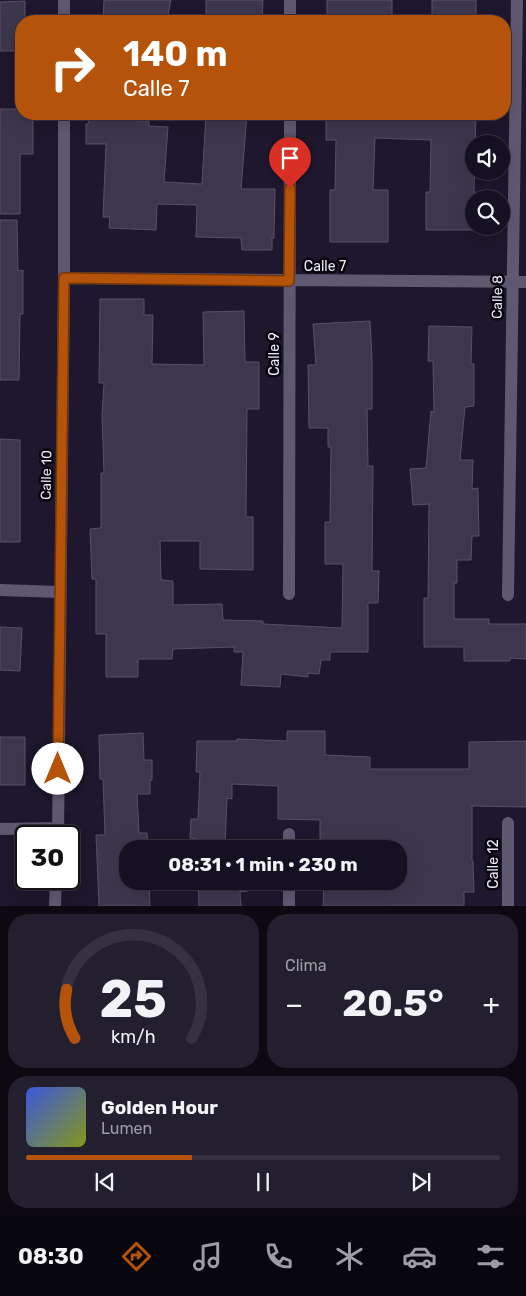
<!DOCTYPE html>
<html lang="es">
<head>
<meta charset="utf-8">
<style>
	:root { --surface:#161122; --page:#231f2f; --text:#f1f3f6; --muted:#9e9da5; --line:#353140; --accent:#b45309 }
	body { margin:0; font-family:Rubik,sans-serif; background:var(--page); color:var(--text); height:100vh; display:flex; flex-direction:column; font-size:19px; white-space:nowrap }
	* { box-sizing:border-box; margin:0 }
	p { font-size:16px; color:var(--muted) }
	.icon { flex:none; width:28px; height:28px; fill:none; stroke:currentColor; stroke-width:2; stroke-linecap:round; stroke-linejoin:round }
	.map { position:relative; height:906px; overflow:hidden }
	.panel { display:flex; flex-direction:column; gap:8px; padding:8px; background:#0c0913; flex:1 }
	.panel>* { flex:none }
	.banner { position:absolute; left:15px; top:15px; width:496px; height:105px; border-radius:20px; box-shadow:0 5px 20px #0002,0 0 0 1px var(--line); background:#b45309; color:#fff; overflow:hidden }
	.controls { position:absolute; left:465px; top:135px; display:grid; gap:10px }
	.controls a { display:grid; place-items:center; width:45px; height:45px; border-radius:50%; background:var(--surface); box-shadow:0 5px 20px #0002,0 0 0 1px var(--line); font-size:25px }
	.speed { position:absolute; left:15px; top:825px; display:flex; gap:10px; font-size:25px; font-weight:700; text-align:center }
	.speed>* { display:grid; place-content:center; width:65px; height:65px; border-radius:50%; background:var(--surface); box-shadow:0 5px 20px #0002,0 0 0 1px var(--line); line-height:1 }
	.speed .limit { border:2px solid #111; border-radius:8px; background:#fff; color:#111 }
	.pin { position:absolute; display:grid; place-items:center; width:42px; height:42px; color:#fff; margin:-51px -21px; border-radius:50% 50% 50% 0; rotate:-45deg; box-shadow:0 0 5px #0007 }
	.pin .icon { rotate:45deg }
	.me { position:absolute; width:55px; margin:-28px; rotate:0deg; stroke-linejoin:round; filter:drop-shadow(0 0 4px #0008) }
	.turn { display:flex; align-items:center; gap:18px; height:105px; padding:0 25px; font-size:22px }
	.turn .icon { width:65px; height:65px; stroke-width:2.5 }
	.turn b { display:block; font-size:35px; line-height:42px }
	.big { font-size:38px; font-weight:700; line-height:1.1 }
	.panel .widget { flex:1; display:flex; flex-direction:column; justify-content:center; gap:8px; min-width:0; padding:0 18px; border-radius:20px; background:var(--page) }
	.panel .dial { align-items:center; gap:0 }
	.dial svg { height:130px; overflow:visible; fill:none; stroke:var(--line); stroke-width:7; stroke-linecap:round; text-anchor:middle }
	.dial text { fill:var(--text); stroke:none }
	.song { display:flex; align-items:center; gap:15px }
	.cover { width:60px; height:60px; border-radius:8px; background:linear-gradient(135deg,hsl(230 70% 55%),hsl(70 70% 35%)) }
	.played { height:5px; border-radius:2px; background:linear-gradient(90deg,var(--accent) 35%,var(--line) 35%) }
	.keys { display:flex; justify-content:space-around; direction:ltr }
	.heat { display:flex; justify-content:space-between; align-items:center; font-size:28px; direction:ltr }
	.panel .tiles { flex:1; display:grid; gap:8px; grid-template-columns:1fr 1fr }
	.widget:last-child { grid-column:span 2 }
	.trip { position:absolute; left:119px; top:840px; width:288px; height:50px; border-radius:20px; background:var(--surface); box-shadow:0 5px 20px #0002,0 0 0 1px var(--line); font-weight:700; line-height:50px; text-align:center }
	.menu { display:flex; height:80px; justify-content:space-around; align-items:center; background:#09070e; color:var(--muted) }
	.menu .icon { width:35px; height:35px }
	.menu .on { color:var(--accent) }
	.menu b { font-size:22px; color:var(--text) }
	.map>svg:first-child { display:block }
</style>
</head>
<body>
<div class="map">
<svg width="526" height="906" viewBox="0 0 526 906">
	<rect width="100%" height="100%" fill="#1e172d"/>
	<path fill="#3d374e" stroke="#57506a" d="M 104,0 L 171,0 L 167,21 L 103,21 Z
		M 206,0 L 263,0 L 262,21 L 206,21 Z
		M 327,0 L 392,0 L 392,19 L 370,18 L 370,21 L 332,21 L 332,16 L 327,16 Z
		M 432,0 L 476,0 L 476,21 L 432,21 Z
		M 25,1 L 25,21 L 21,21 L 21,51 L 0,51 L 0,2 Z
		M 0,109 L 21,109 L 21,114 L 33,114 L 33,154 L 20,154 L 20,214 L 0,214 Z
		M 206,114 L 247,114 L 241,189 L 275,189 L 274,238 L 272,238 L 272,250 L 242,250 L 241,238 L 196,237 L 197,205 L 157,204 L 156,230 L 109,228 L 110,217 L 103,217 L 106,144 L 86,144 L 86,124 L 88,124 L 89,119 L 149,121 L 149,126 L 168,127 L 164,182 L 202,184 Z
		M 326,114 L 476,114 L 474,192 L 476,192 L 476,199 L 474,199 L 474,226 L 477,226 L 477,230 L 426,230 L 426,192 L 430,192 L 431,140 L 375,138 L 373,190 L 388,190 L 388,242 L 330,242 L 330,190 L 335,190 L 336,140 L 326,140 Z
		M 0,220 L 17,220 L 18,271 L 23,270 L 23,314 L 20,314 L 19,380 L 0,380 Z
		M 100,299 L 144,299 L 144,315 L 153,315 L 152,364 L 204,365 L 203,312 L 244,311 L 245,362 L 259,362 L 259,409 L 247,409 L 246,517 L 253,517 L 253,570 L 200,569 L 200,541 L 160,541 L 161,580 L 173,581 L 173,605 L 222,604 L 223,620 L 263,621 L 263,624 L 342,628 L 343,564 L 325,564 L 325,522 L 330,522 L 331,447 L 328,447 L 328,428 L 309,428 L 308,365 L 316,365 L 313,324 L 370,321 L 372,358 L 372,409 L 367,409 L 368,466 L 373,466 L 372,571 L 379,571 L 378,603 L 368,603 L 368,652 L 330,652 L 330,660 L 321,660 L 319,674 L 308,673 L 308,677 L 281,674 L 280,687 L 241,685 L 243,652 L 234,652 L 234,647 L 173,649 L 172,659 L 138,659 L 138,677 L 106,677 L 106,634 L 96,634 L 96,579 L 92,579 L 90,529 L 101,528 L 101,473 L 104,473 L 102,416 L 104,383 L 99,383 Z
		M 429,326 L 472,327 L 471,364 L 474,364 L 474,406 L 465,407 L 460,460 L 473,460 L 472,489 L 478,488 L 479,536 L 472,536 L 471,560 L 457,560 L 457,583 L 454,583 L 454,619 L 489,619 L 489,624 L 526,624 L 526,659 L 510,658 L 510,661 L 464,661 L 464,647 L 424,647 L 424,598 L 428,598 L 429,504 L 413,505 L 410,469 L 426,468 L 431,411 L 434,412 L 433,361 L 428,361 Z
		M 0,439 L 20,440 L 20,542 L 0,542 Z
		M 0,627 L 22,628 L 20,671 L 0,670 Z
		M 287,731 L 325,731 L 325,755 L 370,757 L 370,769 L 469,769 L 469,742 L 526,741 L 526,807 L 472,806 L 472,861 L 473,861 L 474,892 L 464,892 L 464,906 L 323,906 L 324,881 L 398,881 L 398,849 L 324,849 L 324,841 L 320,841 L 320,820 L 278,819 L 278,786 L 232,784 L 232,799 L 227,798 L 225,846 L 246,846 L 247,849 L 197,849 L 197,839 L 190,838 L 191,819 L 198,819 L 200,772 L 196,772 L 197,741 L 237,741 L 237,739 L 287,741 Z
		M 143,733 L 144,760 L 152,760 L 152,780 L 150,780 L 150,794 L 137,794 L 139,833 L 147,833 L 148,849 L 128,849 L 128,881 L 149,881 L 150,906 L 99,906 L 96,835 L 105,835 L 103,779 L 100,779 L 99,735 Z
		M 0,737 L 25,737 L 25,785 L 0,785 Z
		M 198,881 L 247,881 L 248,891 L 240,892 L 241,906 L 199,906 Z"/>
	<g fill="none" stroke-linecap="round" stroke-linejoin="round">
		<path stroke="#5f5871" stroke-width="12" d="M 64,21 L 64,0
			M 290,21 L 290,0
			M 64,278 L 526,282
			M 0,590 L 60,592
			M 289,594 L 290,114
			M 508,595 L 517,0
			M 508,823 L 508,906
			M 0,829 L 58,828
			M 58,836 L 64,278 L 64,114
			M 289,849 L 289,834
			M 55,906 L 56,879
			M 289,906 L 289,881"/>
	</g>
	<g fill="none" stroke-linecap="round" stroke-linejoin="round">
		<g stroke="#753606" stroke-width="12">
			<path id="route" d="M 58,769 L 64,278 L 289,281 L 290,188"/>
		</g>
		<use href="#route" stroke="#b45309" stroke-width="9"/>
	</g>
	<g text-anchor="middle" stroke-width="5" stroke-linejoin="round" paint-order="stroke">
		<g font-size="14" fill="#ede9f8" stroke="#07050d">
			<text x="325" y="271">Calle 7</text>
			<text transform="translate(497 297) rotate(-89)" y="5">Calle 8</text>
			<text transform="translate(274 354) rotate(-90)" y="5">Calle 9</text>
			<text transform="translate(46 475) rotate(-89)" y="5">Calle 10</text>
			<text transform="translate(493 864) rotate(-90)" y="5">Calle 12</text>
		</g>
	</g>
</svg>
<div class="controls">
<a><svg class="icon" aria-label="sound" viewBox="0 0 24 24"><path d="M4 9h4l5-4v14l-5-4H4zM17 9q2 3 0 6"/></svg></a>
<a><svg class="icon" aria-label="search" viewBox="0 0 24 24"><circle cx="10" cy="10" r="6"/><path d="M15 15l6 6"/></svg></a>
</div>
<div class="speed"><div class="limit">30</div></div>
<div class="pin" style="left:290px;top:188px;background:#d93025"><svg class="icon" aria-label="arrive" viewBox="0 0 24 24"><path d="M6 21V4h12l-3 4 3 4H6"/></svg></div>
<svg class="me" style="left:58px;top:769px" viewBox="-20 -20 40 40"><circle r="19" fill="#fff"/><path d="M0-13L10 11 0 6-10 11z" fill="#b45309"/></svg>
<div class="trip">08:31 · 1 min · 230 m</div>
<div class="banner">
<div class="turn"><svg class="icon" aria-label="right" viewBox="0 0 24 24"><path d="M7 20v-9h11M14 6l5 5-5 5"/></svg><div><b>140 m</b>Calle 7</div></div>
</div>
</div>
<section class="panel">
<div class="tiles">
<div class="widget dial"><svg viewBox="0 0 100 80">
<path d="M14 69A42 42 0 1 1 86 69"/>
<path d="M14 69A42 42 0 0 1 9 39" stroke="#b45309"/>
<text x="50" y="56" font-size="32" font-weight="700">25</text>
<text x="50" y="72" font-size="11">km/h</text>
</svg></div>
<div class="widget"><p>Clima</p>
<div class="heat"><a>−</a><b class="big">20.5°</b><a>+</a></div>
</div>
<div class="widget">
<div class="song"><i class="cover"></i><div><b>Golden Hour</b><p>Lumen</p></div></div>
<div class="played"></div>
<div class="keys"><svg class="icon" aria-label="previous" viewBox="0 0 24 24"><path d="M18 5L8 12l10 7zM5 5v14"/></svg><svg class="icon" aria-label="pause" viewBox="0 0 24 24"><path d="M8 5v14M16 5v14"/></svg><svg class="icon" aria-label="next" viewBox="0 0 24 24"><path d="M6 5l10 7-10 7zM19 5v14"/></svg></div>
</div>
</div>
</section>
<nav class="menu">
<b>08:30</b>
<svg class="icon on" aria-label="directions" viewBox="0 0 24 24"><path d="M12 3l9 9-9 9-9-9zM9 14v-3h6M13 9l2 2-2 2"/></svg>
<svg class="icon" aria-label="music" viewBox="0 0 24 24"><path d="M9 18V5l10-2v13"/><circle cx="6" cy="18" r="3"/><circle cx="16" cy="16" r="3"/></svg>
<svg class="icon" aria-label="phone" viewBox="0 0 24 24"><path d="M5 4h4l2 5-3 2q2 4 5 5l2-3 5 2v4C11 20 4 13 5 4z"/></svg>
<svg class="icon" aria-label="climate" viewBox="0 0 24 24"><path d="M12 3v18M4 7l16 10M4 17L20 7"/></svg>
<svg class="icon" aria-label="car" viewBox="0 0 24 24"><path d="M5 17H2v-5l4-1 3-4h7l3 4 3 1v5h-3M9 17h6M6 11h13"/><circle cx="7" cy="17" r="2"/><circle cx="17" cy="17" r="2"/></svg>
<svg class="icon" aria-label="filters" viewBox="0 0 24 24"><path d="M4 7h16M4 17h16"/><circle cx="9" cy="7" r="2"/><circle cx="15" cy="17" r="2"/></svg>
</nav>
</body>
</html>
